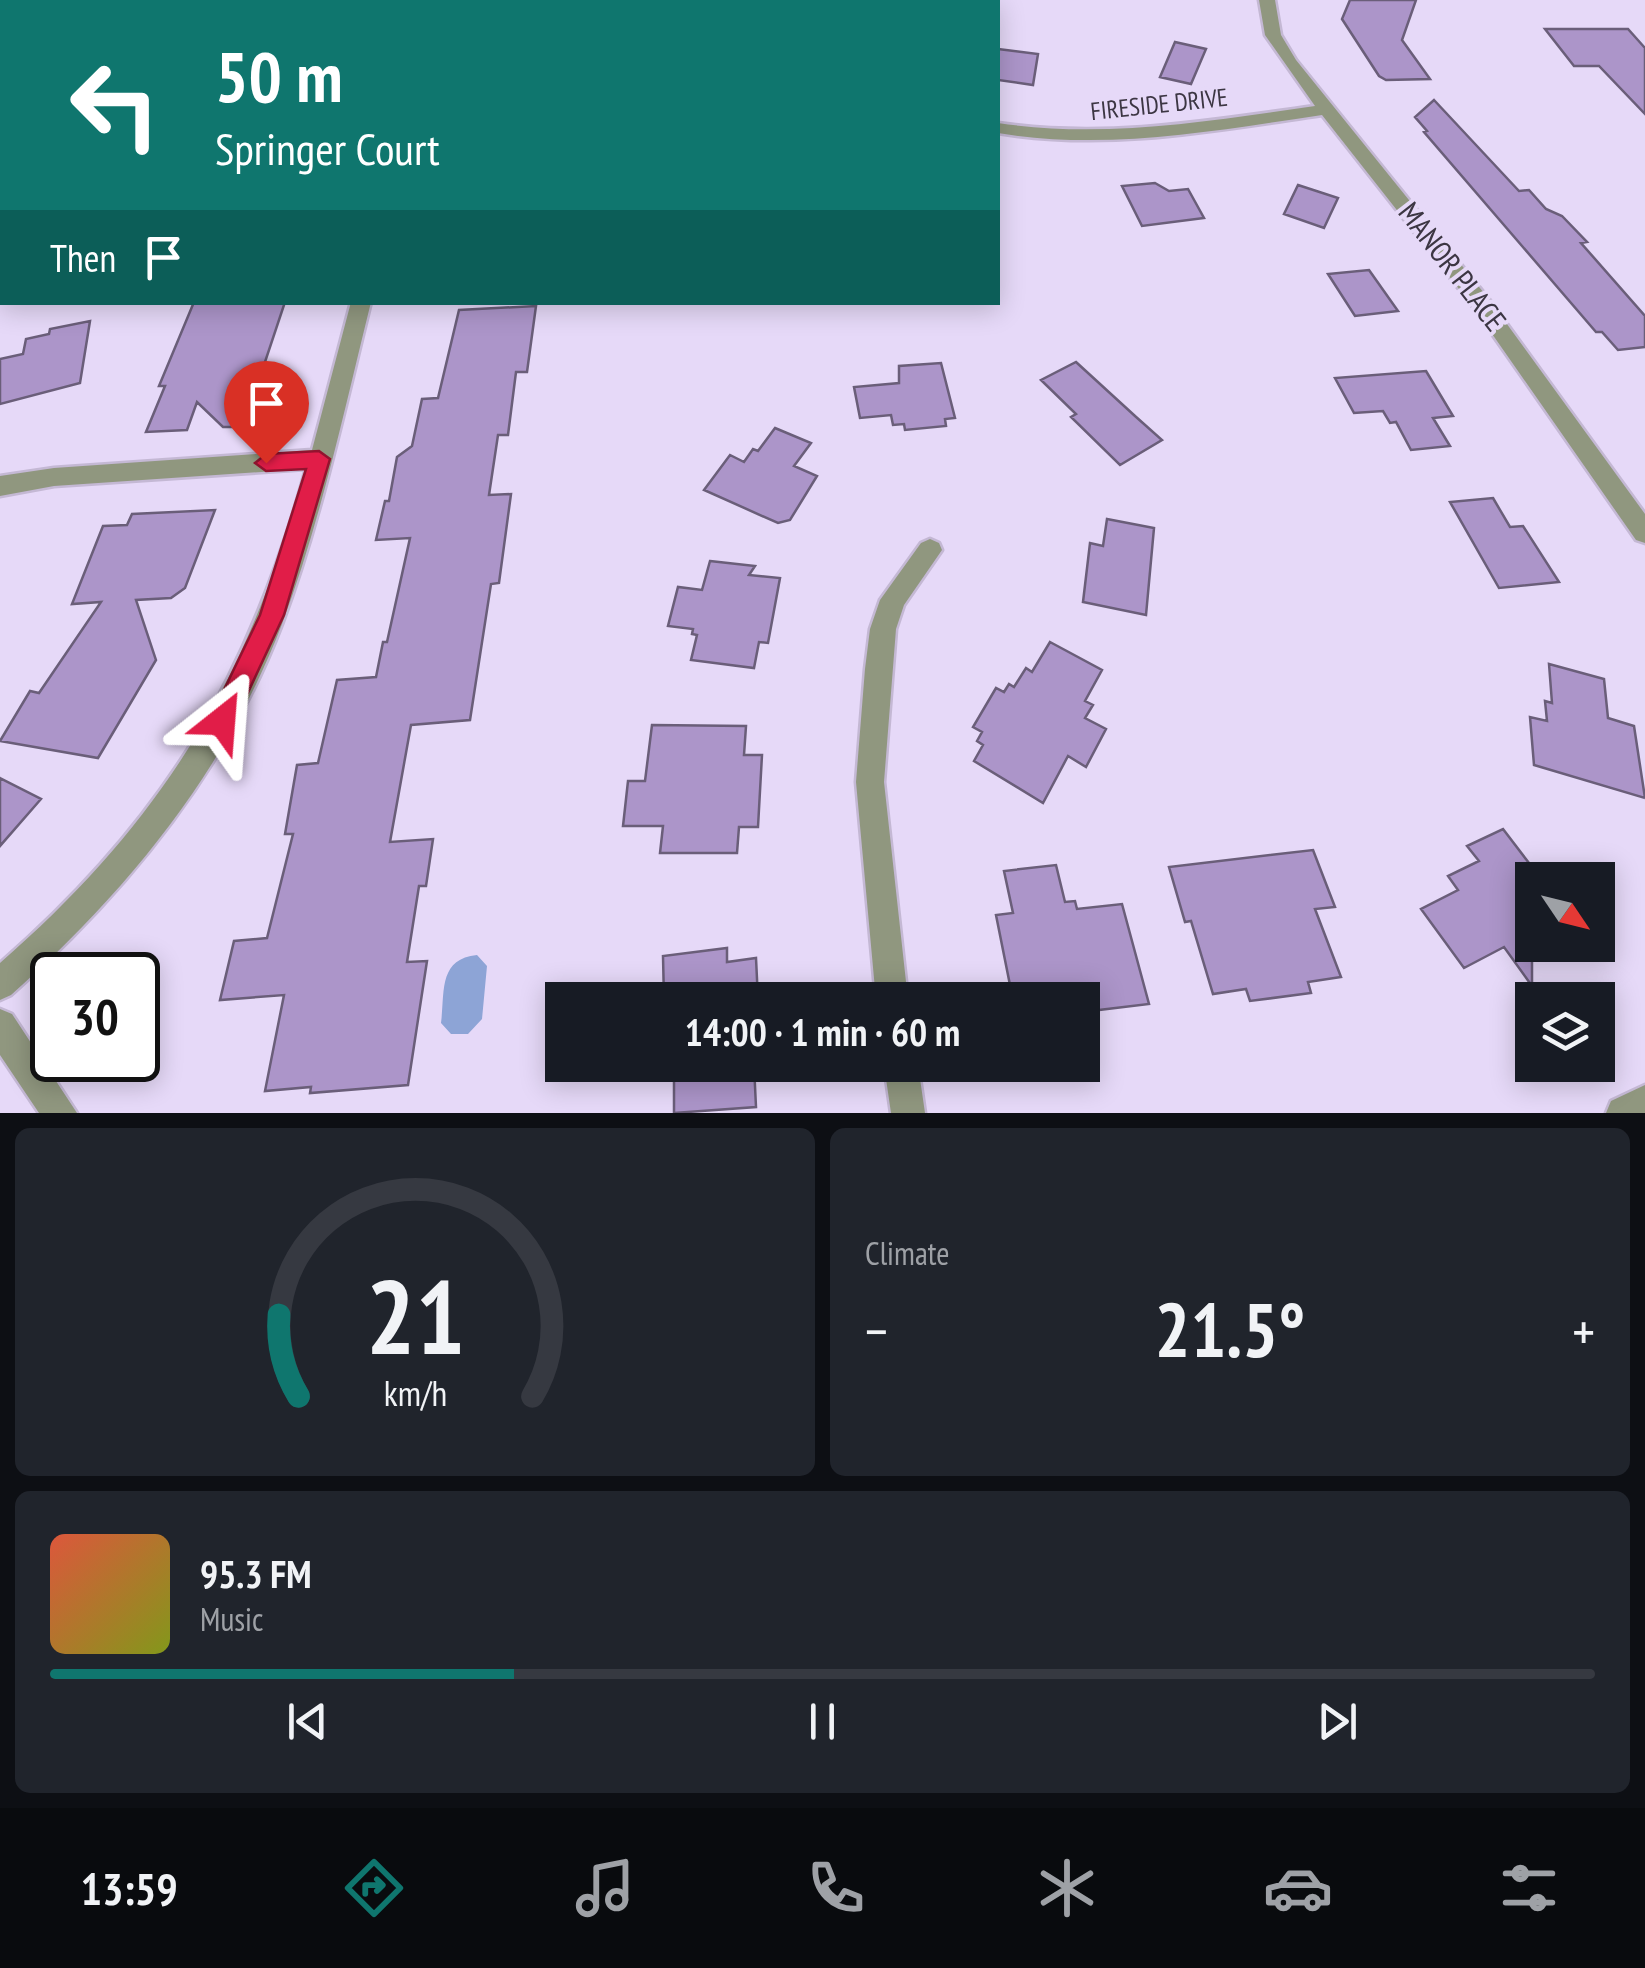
<!DOCTYPE html>
<html lang="en">
<head>
<meta charset="utf-8">
<style>
	:root { --surface:#171b24; --page:#20242c; --text:#f1f3f6; --muted:#9ea1a6; --line:#363941; --accent:#0f766e }
	body { margin:0; font-family:"PT Sans Narrow",sans-serif; background:var(--page); color:var(--text); height:100vh; display:flex; flex-direction:column; font-size:38px; white-space:nowrap }
	* { box-sizing:border-box; margin:0 }
	p { font-size:32px; color:var(--muted) }
	.icon { flex:none; width:55px; height:55px; fill:none; stroke:currentColor; stroke-width:2; stroke-linecap:round; stroke-linejoin:round }
	.map { position:relative; height:1113px; overflow:hidden }
	.sheet { display:flex; flex-direction:column; gap:15px; padding:15px; background:#0d0f14; flex:1 }
	.sheet>* { flex:none }
	.top-card { position:absolute; left:0px; top:0px; width:1000px; height:305px; box-shadow:0 5px 25px #0003; background:#0f766e; color:#fff; overflow:hidden }
	.needle { width:65px; rotate:125deg }
	.controls { position:absolute; left:1515px; top:862px; display:grid; gap:20px }
	.controls a { display:grid; place-items:center; width:100px; height:100px; border-radius:0px; background:var(--surface); box-shadow:0 5px 25px #0003; font-size:50px }
	.speed { position:absolute; left:30px; top:952px; display:flex; gap:20px; font-size:50px; font-weight:700; text-align:center }
	.speed>* { display:grid; place-content:center; width:130px; height:130px; border-radius:50%; background:var(--surface); box-shadow:0 5px 25px #0003; line-height:1 }
	.speed .limit { border:5px solid #111; border-radius:15px; background:#fff; color:#111 }
	.pin { position:absolute; display:grid; place-items:center; width:85px; height:85px; color:#fff; margin:-102px -42px; border-radius:50% 50% 50% 0; rotate:-45deg; box-shadow:0 0 10px #0007 }
	.pin .icon { rotate:45deg }
	.me { position:absolute; width:110px; margin:-55px; rotate:28deg; stroke-linejoin:round; filter:drop-shadow(0 0 8px #0008) }
	.turn { display:flex; align-items:center; gap:35px; height:210px; padding:0 50px; font-size:45px }
	.turn .icon { width:130px; height:130px; stroke-width:2.5 }
	.turn b { display:block; font-size:70px; line-height:85px }
	.then { display:flex; align-items:center; height:95px; padding:0 50px; background:#0003; gap:20px; font-size:38px }
	.big { font-size:75px; font-weight:700; line-height:1.1 }
	.sheet .tile { flex:1; display:flex; flex-direction:column; justify-content:center; gap:15px; min-width:0; padding:0 35px; border-radius:15px; background:var(--page) }
	.sheet .dial { align-items:center; gap:0 }
	.dial svg { height:260px; overflow:visible; fill:none; stroke:var(--line); stroke-width:7; stroke-linecap:round; text-anchor:middle }
	.dial text { fill:var(--text); stroke:none }
	.song { display:flex; align-items:center; gap:30px }
	.cover { width:120px; height:120px; border-radius:15px; background:linear-gradient(135deg,hsl(10 70% 55%),hsl(70 70% 35%)) }
	.played { height:10px; border-radius:5px; background:linear-gradient(90deg,var(--accent) 30%,var(--line) 30%) }
	.keys { display:flex; justify-content:space-around; direction:ltr }
	.heat { display:flex; justify-content:space-between; align-items:center; font-size:55px; direction:ltr }
	.sheet .tiles { flex:1; display:grid; gap:15px; grid-template-columns:1fr 1fr }
	.tile:last-child { grid-column:span 2 }
	.trip { position:absolute; left:545px; top:982px; width:555px; height:100px; border-radius:0px; background:var(--surface); box-shadow:0 5px 25px #0003; font-weight:700; line-height:100px; text-align:center }
	.menu { display:flex; height:160px; justify-content:space-around; align-items:center; background:#090b0e; color:var(--muted) }
	.menu .icon { width:70px; height:70px }
	.menu .active { color:var(--accent) }
	.menu b { font-size:45px; color:var(--text) }
	.map>svg:first-child { display:block }
</style>
</head>
<body>
<div class="map">
<svg width="1645" height="1113" viewBox="0 0 1645 1113">
	<rect width="100%" height="100%" fill="#e6d9f8"/>
	<path fill="#8da4d6" d="M 477,955 L 487,966 L 482,1019 L 468,1034 L 451,1034 L 441,1023 C 445,992 438,959 477,955 Z"/>
	<path fill="#ac95c9" stroke="#6a5e79" stroke-width="2.5" d="M 1350,0 L 1416,0 L 1402,40 L 1430,79 L 1386,80 L 1379,76 L 1342,19 Z
		M 1545,29 L 1628,29 L 1645,48 L 1645,114 L 1599,66 L 1574,66 Z
		M 1175,42 L 1206,49 L 1191,84 L 1160,77 Z
		M 998,49 L 1038,54 L 1033,85 L 998,80 Z
		M 1434,100 L 1519,191 L 1529,190 L 1546,209 L 1562,216 L 1587,242 L 1581,243 L 1645,316 L 1645,347 L 1618,350 L 1602,332 L 1596,332 L 1424,132 L 1427,131 L 1415,117 Z
		M 1155,183 L 1169,191 L 1188,189 L 1204,218 L 1142,226 L 1122,186 Z
		M 1298,185 L 1338,198 L 1324,228 L 1284,214 Z
		M 1369,270 L 1398,311 L 1355,316 L 1328,274 Z
		M 194,302 L 285,302 L 246,419 L 235,427 L 223,427 L 197,402 L 187,430 L 146,432 L 165,386 L 159,386 Z
		M 536,306 L 527,372 L 516,372 L 508,435 L 498,435 L 489,495 L 511,494 L 499,583 L 491,584 L 470,720 L 411,725 L 390,842 L 433,839 L 426,886 L 419,886 L 407,962 L 427,961 L 408,1085 L 310,1093 L 311,1087 L 265,1091 L 284,995 L 220,1000 L 234,941 L 267,938 L 293,834 L 285,834 L 297,765 L 318,763 L 337,680 L 376,677 L 383,642 L 387,642 L 410,538 L 376,540 L 385,501 L 389,501 L 397,457 L 412,446 L 422,399 L 438,398 L 459,310 Z
		M 90,321 L 80,383 L 0,404 L 0,359 L 23,354 L 26,339 L 49,334 L 50,329 Z
		M 1076,362 L 1135,416 L 1162,440 L 1120,465 L 1071,417 L 1076,414 L 1041,380 Z
		M 941,363 L 955,418 L 945,419 L 946,426 L 905,430 L 904,424 L 893,425 L 891,415 L 860,418 L 854,387 L 899,383 L 899,366 Z
		M 1426,371 L 1453,416 L 1433,418 L 1450,446 L 1411,450 L 1396,422 L 1390,423 L 1383,411 L 1354,413 L 1335,378 Z
		M 775,428 L 811,443 L 794,466 L 817,476 L 790,520 L 778,523 L 704,490 L 730,455 L 744,462 L 753,449 L 758,451 Z
		M 1493,498 L 1510,527 L 1523,526 L 1559,582 L 1499,588 L 1450,502 Z
		M 215,510 L 185,588 L 171,598 L 136,600 L 156,660 L 98,758 L 0,741 L 30,691 L 39,693 L 101,602 L 72,604 L 103,526 L 127,525 L 132,514 Z
		M 1107,519 L 1154,528 L 1146,615 L 1083,602 L 1090,543 L 1103,546 Z
		M 710,561 L 755,566 L 749,575 L 780,578 L 768,643 L 759,642 L 754,668 L 691,660 L 697,635 L 692,634 L 693,629 L 668,626 L 678,587 L 702,590 Z
		M 1050,642 L 1102,670 L 1085,701 L 1093,705 L 1085,718 L 1106,729 L 1086,767 L 1068,756 L 1043,803 L 974,761 L 983,745 L 977,741 L 982,732 L 973,727 L 996,688 L 1004,692 L 1009,684 L 1014,687 L 1026,668 L 1032,672 Z
		M 1549,664 L 1604,679 L 1608,718 L 1634,726 L 1645,798 L 1534,765 L 1530,717 L 1547,721 L 1545,701 L 1552,703 Z
		M 652,725 L 746,726 L 744,755 L 762,755 L 758,827 L 739,827 L 737,853 L 660,853 L 663,826 L 623,826 L 628,781 L 645,781 Z
		M 0,778 L 41,799 L 0,846 Z
		M 1503,829 L 1532,867 L 1532,986 L 1504,947 L 1464,968 L 1421,909 L 1458,890 L 1448,876 L 1479,861 L 1467,846 Z
		M 1313,850 L 1335,907 L 1315,909 L 1341,977 L 1308,982 L 1311,993 L 1250,1001 L 1246,989 L 1213,994 L 1191,921 L 1185,922 L 1169,867 Z
		M 1056,865 L 1065,902 L 1075,901 L 1077,909 L 1122,904 L 1149,1004 L 1082,1012 L 1082,1000 L 1013,1000 L 996,915 L 1013,913 L 1004,871 Z
		M 727,948 L 727,962 L 756,958 L 758,1000 L 664,1000 L 663,956 Z
		M 674,1065 L 754,1065 L 756,1107 L 674,1113 Z"/>
	<g fill="none" stroke-linecap="round" stroke-linejoin="round">
		<g stroke="#c4b8d4" stroke-width="5">
			<path id="minor" d="M 823,0 L 839,0 L 839,2 L 824,2 Z
				M 1259,0 L 1275,0 L 1281,35 L 1296,60 L 1488,298 L 1645,514 L 1645,543 L 1636,540 L 1474,308 L 1322,115 C 1213,131 1107,151 998,133 L 998,123 C 1105,139 1208,121 1315,106 L 1265,35 Z
				M 351,302 L 371,302 C 344,411 321,520 282,624 C 226,771 127,892 11,995 L 0,1000 L 0,963 C 164,820 249,678 306,469 L 54,486 L 0,496 L 0,476 L 54,468 L 312,450 Z
				M 930,539 L 939,543 L 942,550 L 904,605 L 896,629 L 884,782 L 908,1000 L 876,1000 L 856,782 L 865,669 L 870,629 L 880,600 L 921,543 Z
				M 0,1009 L 12,1014 L 77,1113 L 39,1113 L 0,1055 Z
				M 884,1065 L 918,1065 L 925,1113 L 891,1113 Z
				M 1645,1085 L 1645,1113 L 1606,1113 L 1611,1101 Z"/>
		</g>
		<use href="#minor" fill="#90977f" fill-rule="evenodd"/>
	</g>
	<path fill="#e11d48" stroke="#92132f" stroke-width="2.5" d="M 319,451 L 330,459 L 284,615 L 231,729 L 222,733 L 213,729 L 209,721 L 260,615 L 306,469 L 266,471 L 255,463 L 266,454 Z"/>
	<g text-anchor="middle" stroke-width="8" stroke-linejoin="round" paint-order="stroke">
		<g font-size="25" fill="#3c3643" stroke="#e6d9f8">
			<text transform="translate(1159 104) rotate(-6)" y="9">FIRESIDE DRIVE</text>
		</g>
		<g font-size="30" fill="#3c3643" stroke="#e6d9f8">
			<text transform="translate(1452 267) rotate(52)" y="10">MANOR PLACE</text>
		</g>
	</g>
</svg>
<div class="controls">
<a><svg class="needle" viewBox="-14 -14 28 28"><path d="M0-13l5 13h-10z" fill="#e53935"/><path d="M0 13l5-13h-10z" fill="#9ea1a6"/></svg></a>
<a><svg class="icon" aria-label="layers" viewBox="0 0 24 24"><path d="M12 4l9 5-9 5-9-5zM3 14l9 5 9-5"/></svg></a>
</div>
<div class="speed"><div class="limit">30</div></div>
<div class="pin" style="left:266px;top:463px;background:#d93025"><svg class="icon" aria-label="arrive" viewBox="0 0 24 24"><path d="M6 21V4h12l-3 4 3 4H6"/></svg></div>
<svg class="me" style="left:222px;top:721px" viewBox="-20 -20 40 40"><path d="M0-17L14 15 0 8-14 15z" fill="#e11d48" stroke="#fff" stroke-width="4"/></svg>
<div class="trip">14:00 · 1 min · 60 m</div>
<div class="top-card">
<div class="turn"><svg class="icon" aria-label="left" viewBox="0 0 24 24"><path d="M17 20v-9H6M10 6l-5 5 5 5"/></svg><div><b>50 m</b>Springer Court</div></div>
<div class="then">Then<svg class="icon" aria-label="arrive" viewBox="0 0 24 24"><path d="M6 21V4h12l-3 4 3 4H6"/></svg></div>
</div>
</div>
<section class="sheet">
<div class="tiles">
<div class="tile dial"><svg viewBox="0 0 100 80">
<path d="M14 69A42 42 0 1 1 86 69"/>
<path d="M14 69A42 42 0 0 1 8 44" stroke="#0f766e"/>
<text x="50" y="56" font-size="32" font-weight="700">21</text>
<text x="50" y="72" font-size="11">km/h</text>
</svg></div>
<div class="tile"><p>Climate</p>
<div class="heat"><a>−</a><b class="big">21.5°</b><a>+</a></div>
</div>
<div class="tile">
<div class="song"><i class="cover"></i><div><b>95.3 FM</b><p>Music</p></div></div>
<div class="played"></div>
<div class="keys"><svg class="icon" aria-label="previous" viewBox="0 0 24 24"><path d="M18 5L8 12l10 7zM5 5v14"/></svg><svg class="icon" aria-label="pause" viewBox="0 0 24 24"><path d="M8 5v14M16 5v14"/></svg><svg class="icon" aria-label="next" viewBox="0 0 24 24"><path d="M6 5l10 7-10 7zM19 5v14"/></svg></div>
</div>
</div>
</section>
<nav class="menu">
<b>13:59</b>
<svg class="icon active" aria-label="directions" viewBox="0 0 24 24"><path d="M12 3l9 9-9 9-9-9zM9 14v-3h6M13 9l2 2-2 2"/></svg>
<svg class="icon" aria-label="music" viewBox="0 0 24 24"><path d="M9 18V5l10-2v13"/><circle cx="6" cy="18" r="3"/><circle cx="16" cy="16" r="3"/></svg>
<svg class="icon" aria-label="phone" viewBox="0 0 24 24"><path d="M5 4h4l2 5-3 2q2 4 5 5l2-3 5 2v4C11 20 4 13 5 4z"/></svg>
<svg class="icon" aria-label="climate" viewBox="0 0 24 24"><path d="M12 3v18M4 7l16 10M4 17L20 7"/></svg>
<svg class="icon" aria-label="car" viewBox="0 0 24 24"><path d="M5 17H2v-5l4-1 3-4h7l3 4 3 1v5h-3M9 17h6M6 11h13"/><circle cx="7" cy="17" r="2"/><circle cx="17" cy="17" r="2"/></svg>
<svg class="icon" aria-label="filters" viewBox="0 0 24 24"><path d="M4 7h16M4 17h16"/><circle cx="9" cy="7" r="2"/><circle cx="15" cy="17" r="2"/></svg>
</nav>
</body>
</html>
